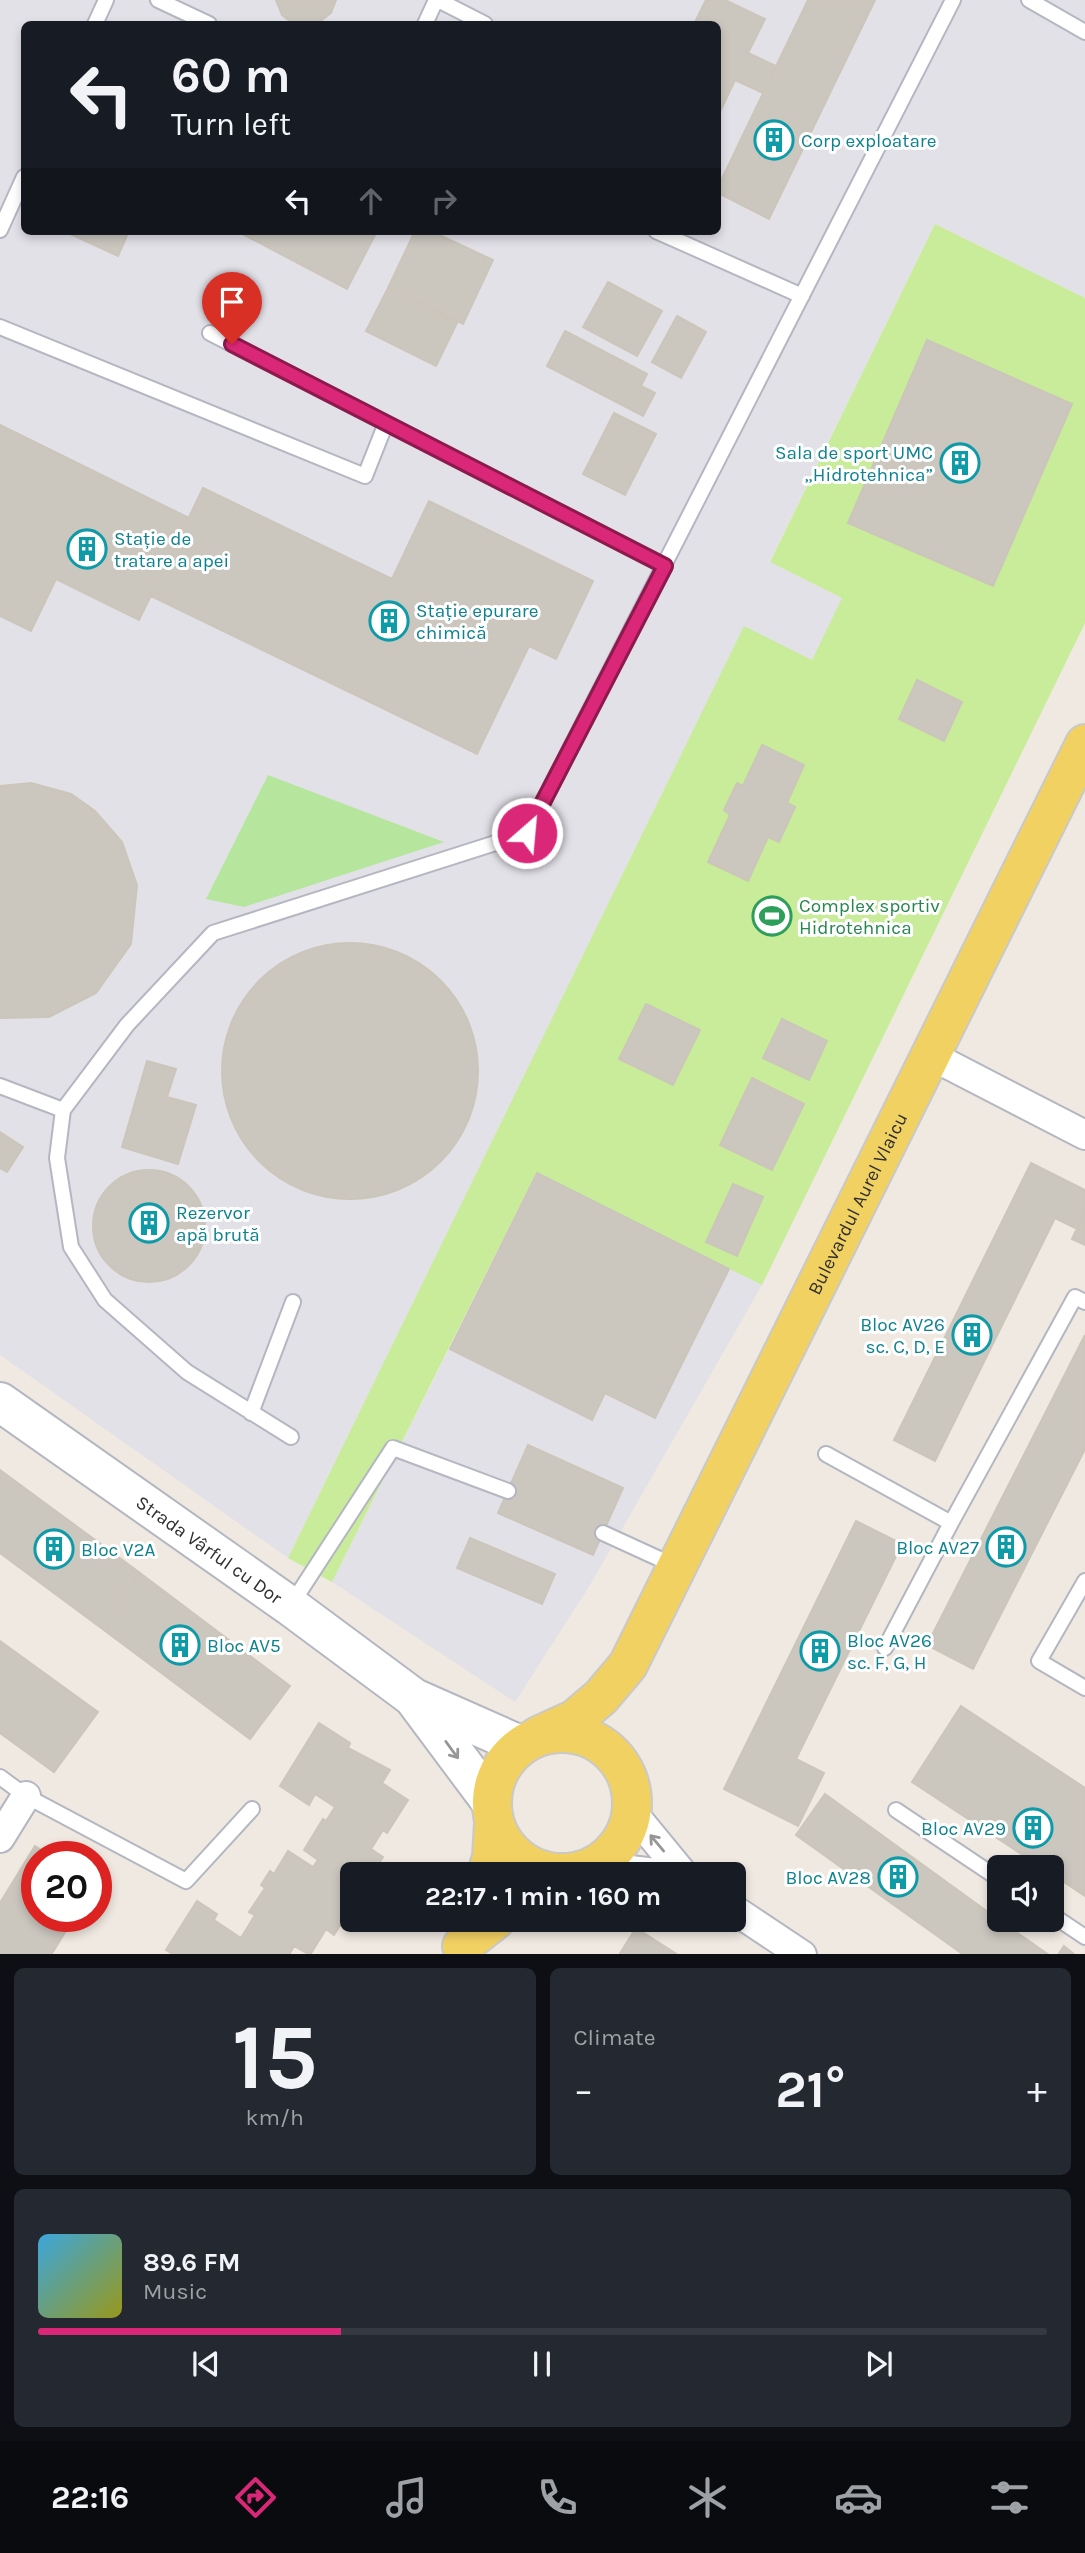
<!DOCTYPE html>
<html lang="en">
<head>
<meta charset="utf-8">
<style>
	:root { --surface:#171b24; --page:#242831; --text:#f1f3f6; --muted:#9ea1a6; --line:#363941; --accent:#db2777 }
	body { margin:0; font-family:Karla,sans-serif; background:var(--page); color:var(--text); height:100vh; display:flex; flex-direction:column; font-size:26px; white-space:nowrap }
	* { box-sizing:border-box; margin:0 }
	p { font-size:23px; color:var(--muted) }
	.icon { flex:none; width:38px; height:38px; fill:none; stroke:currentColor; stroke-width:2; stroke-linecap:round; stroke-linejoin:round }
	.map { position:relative; height:1954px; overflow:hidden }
	.details { display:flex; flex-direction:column; gap:14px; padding:14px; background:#0d0f14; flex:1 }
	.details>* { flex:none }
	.hud { position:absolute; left:21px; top:21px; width:700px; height:214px; border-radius:10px; box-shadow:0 4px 10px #0003; background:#171b24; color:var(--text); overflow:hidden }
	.buttons { position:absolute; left:987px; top:1855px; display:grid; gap:14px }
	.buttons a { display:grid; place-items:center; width:77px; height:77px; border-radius:10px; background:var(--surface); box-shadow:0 4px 10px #0003; font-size:35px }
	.speed { position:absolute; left:21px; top:1841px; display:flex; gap:14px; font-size:35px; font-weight:700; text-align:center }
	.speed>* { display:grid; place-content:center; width:91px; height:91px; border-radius:50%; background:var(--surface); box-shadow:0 4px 10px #0003; line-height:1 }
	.speed .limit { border:10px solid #d22; background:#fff; color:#111 }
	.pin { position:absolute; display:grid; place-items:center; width:60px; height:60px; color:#fff; margin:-72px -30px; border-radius:50% 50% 50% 0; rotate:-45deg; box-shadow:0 0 7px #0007 }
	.pin .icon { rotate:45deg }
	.me { position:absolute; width:77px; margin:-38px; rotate:27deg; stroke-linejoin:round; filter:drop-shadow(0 0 5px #0008) }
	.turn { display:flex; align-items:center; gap:24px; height:147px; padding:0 35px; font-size:32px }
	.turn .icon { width:91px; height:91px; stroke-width:2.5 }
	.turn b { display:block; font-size:49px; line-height:60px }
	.lanes { display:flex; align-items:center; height:66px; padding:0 35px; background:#0003; justify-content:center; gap:35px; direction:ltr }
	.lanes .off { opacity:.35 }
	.big { font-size:52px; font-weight:700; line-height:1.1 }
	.details .widget { flex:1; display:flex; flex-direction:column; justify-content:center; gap:10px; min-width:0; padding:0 24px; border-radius:10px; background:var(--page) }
	.details .dial { align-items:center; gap:0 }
	.dial b { font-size:91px; line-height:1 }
	.song { display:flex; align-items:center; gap:21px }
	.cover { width:84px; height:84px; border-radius:10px; background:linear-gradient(135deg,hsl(200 70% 55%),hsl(60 70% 35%)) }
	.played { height:7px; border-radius:4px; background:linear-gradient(90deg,var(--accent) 30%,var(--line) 30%) }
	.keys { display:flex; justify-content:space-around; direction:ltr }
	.heat { display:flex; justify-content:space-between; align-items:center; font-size:38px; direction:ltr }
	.details .tiles { flex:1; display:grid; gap:14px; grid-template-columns:1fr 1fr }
	.widget:last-child { grid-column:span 2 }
	.trip { position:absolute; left:340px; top:1862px; width:406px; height:70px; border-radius:10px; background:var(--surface); box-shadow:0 4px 10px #0003; font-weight:700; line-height:70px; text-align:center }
	.tabs { display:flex; height:112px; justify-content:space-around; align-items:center; background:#090b0e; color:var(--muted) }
	.tabs .icon { width:49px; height:49px }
	.tabs .active { color:var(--accent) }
	.tabs b { font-size:32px; color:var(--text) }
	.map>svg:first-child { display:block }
</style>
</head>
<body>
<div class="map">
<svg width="1085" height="1955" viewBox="0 0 1085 1955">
	<rect width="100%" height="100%" fill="#efe9e1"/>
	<path fill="#e3e1e8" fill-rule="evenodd" d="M 0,0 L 1085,0 L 1085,298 L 935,224 L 770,561 L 843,598 L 812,660 L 744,627 L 288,1558 L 0,1355 ZM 24,24 L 718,24 L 718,231 L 24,231 Z
		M 537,1173 L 762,1285 L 590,1585 L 515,1702 L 332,1582 Z"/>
	<path fill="#b6e59e" d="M 268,775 L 444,842 L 244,907 L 206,899 Z"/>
	<path fill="#c9ec9a" d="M 935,224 L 1085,298 L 1085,623 L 762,1285 L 536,1173 L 332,1582 L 288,1558 L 744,626 L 812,660 L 842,598 L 770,562 Z"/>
	<path fill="#cbc7bf" stroke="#cbc5ba" stroke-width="2" d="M 276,0 L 336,0 L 331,13 L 317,24 L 294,24 L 282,15 Z
		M 706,0 L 725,0 L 765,19 L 748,53 L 776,66 L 763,93 L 735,80 L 718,116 L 718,24 L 694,24 Z
		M 808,0 L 875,0 L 769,219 L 718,193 L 718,187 Z
		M 64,231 L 129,231 L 118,256 Z
		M 237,231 L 377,231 L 347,289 Z
		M 415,231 L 431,231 L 493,260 L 463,324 L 388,288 Z
		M 608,282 L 662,311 L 637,356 L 583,327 Z
		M 388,288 L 457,323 L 436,366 L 366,331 Z
		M 677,316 L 706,332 L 681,378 L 652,362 Z
		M 565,331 L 647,374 L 641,386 L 655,393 L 643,416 L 547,366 Z
		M 927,340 L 1072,404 L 993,586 L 848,523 Z
		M 614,413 L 656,434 L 625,495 L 583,474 Z
		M 0,425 L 189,518 L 139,620 L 56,579 L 31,631 L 0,616 Z
		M 203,488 L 392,579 L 429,501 L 593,581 L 556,659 L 529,646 L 477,754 L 151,596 Z
		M 917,680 L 962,702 L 944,741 L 899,719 Z
		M 762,745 L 804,765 L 787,803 L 795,807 L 779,842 L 768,837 L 748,881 L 708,862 L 730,815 L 724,810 L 737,783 L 743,786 Z
		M 31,783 L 71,794 L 95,811 L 122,842 L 137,885 L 131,944 L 96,993 L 49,1017 L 0,1018 L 0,786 Z
		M222 1071a128 128 0 1 1 256 0a128 128 0 1 1-256 0Z
		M 646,1004 L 700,1030 L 673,1085 L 619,1059 Z
		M 782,1019 L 827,1041 L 809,1080 L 763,1058 Z
		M 147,1061 L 176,1069 L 167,1097 L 196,1105 L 178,1164 L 122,1147 Z
		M 752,1078 L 804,1104 L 772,1170 L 720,1145 Z
		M 0,1132 L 23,1147 L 7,1172 L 0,1168 Z
		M 1031,1163 L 1085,1190 L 1085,1212 L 1077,1229 L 1055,1218 L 935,1461 L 894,1440 Z
		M93 1226a56 56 0 1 1 112 0a56 56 0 1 1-112 0Z
		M 537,1173 L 729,1269 L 655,1418 L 605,1393 L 592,1420 L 450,1349 Z
		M 733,1184 L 763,1197 L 737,1256 L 706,1242 Z
		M 1085,1212 L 1085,1245 L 1072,1239 Z
		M 1085,1335 L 1085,1449 L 973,1669 L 927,1645 Z
		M 528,1445 L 623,1488 L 593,1555 L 498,1513 Z
		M 0,1470 L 140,1573 L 100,1627 L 0,1553 Z
		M 856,1521 L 902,1544 L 796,1759 L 824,1773 L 798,1826 L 724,1789 Z
		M 470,1538 L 555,1574 L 542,1604 L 457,1568 Z
		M 140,1573 L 290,1686 L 250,1739 L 100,1627 Z
		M 0,1641 L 98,1712 L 54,1772 L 0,1733 Z
		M 961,1706 L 1085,1788 L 1085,1896 L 1052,1874 L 1052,1867 L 1041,1867 L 912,1782 Z
		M 319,1723 L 350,1743 L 348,1748 L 390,1770 L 382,1783 L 408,1800 L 387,1833 L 383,1830 L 371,1849 L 383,1857 L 372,1874 L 352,1874 L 352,1906 L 334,1935 L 326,1929 L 310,1955 L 294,1946 L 289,1955 L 174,1955 L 166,1950 L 197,1901 L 217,1914 L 214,1920 L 241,1938 L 255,1915 L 249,1912 L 265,1888 L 261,1885 L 270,1871 L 274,1874 L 288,1851 L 313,1867 L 318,1860 L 304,1850 L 323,1819 L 326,1821 L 335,1807 L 315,1794 L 309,1805 L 280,1786 Z
		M 825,1794 L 999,1920 L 1049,1955 L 964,1955 L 796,1835 Z
		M 35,1846 L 52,1857 L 37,1857 L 37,1916 L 75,1916 L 51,1955 L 0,1955 L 0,1903 Z
		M 636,1928 L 678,1955 L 619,1955 Z
		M 1064,1946 L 1075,1955 L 1058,1955 Z"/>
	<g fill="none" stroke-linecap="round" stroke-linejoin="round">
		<g stroke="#b4b7c1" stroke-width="18">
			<path id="lane" d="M 158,0 L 209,24
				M 438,0 L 485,24
				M 1029,0 L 1085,32
				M 95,24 L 106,0
				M 425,24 L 436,0
				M 0,230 L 24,177
				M 656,231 L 802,296
				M 0,327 L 365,476 L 386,423
				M 210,333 L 665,566
				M 0,1086 L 63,1110 L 127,1025 L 213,933 L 527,833 L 953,0
				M 63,1110 L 57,1158 L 71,1247 L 105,1300 L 187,1372 L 291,1437
				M 251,1413 L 293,1302
				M 826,1454 L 951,1523 L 1075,1297 L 1085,1302
				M 603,1533 L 675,1566
				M 1085,1581 L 1039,1661 L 1085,1688
				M 291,1605 L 393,1448 L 508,1491
				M 885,1648 L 951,1523
				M 0,1777 L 26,1796 L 186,1881 L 252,1809
				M 896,1810 L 999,1879
				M 1052,1915 L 1085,1937"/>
		</g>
		<g stroke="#b4b7c1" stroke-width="32">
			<path id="street" d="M 930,1055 L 1085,1135
				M 632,1812 L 683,1874
				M 0,1838 L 26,1796
				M 594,1866 L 665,1874
				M 733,1909 L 802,1955"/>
		</g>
		<g stroke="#b4b7c1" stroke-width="42">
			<g id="secondary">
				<path id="s1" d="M 0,1402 L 290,1606 L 414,1698 L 520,1745"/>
				<path d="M 415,1700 L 491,1802"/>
			</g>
		</g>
		<g stroke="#c9c9c9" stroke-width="42">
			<g id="primary">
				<circle cx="562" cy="1803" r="70"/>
				<path id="s2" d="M 538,1736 L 575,1719 L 601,1697 L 628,1665 L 1085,744"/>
				<path d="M 487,1874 L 492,1857 L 494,1823"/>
				<path d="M 462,1946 L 495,1920"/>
			</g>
		</g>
		<use href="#lane" stroke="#fff" stroke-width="14"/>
		<use href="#street" stroke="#fff" stroke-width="28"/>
		<use href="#secondary" stroke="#fff" stroke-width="38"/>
		<use href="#primary" stroke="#f2d163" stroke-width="38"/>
	</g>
	<defs><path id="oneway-shaft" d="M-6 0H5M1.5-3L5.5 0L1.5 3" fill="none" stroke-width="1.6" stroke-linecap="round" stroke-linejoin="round" transform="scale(1.75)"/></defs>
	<g stroke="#969696">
		<use href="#oneway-shaft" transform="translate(452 1750) rotate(54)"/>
		<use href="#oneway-shaft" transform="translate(657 1843) rotate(-130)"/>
	</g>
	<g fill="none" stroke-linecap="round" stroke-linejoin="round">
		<g stroke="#8e194d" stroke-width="18">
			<path id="route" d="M 232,344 L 665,566 L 527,833"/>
		</g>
		<use href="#route" stroke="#db2777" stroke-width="12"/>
	</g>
	<defs>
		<g id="building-ring" transform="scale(2.0125)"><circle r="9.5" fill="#fff" stroke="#0f9aa8" stroke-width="1.5"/><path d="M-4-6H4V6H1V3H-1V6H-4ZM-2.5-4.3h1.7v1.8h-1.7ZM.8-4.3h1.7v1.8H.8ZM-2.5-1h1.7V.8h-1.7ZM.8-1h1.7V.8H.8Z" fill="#0f9aa8"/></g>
		<g id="stadium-ring" transform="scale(2.0125)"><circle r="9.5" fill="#fff" stroke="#2e9e5b" stroke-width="1.5"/><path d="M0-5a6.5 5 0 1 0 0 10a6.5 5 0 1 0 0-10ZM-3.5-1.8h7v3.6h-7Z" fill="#2e9e5b"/></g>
	</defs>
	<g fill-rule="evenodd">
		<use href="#building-ring" x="774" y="140"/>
		<use href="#building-ring" x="960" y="463"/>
		<use href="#building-ring" x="87" y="549"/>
		<use href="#building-ring" x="389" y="621"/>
		<use href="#stadium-ring" x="772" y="916"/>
		<use href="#building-ring" x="149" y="1223"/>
		<use href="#building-ring" x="972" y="1335"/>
		<use href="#building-ring" x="1006" y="1547"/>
		<use href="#building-ring" x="54" y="1549"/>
		<use href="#building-ring" x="180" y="1645"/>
		<use href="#building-ring" x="820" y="1651"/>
		<use href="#building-ring" x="1033" y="1828"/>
		<use href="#building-ring" x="898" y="1877"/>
	</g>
	<g text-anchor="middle" stroke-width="6" stroke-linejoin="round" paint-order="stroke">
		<g font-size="19" fill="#0d838f" stroke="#fff" text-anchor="start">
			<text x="801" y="147">Corp exploatare</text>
			<text x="933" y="459" text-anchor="end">Sala de sport UMC<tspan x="933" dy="22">„Hidrotehnica”</tspan></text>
			<text x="114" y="545">Stație de<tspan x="114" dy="22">tratare a apei</tspan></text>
			<text x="416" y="617">Stație epurare<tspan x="416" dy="22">chimică</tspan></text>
			<text x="176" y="1219">Rezervor<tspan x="176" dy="22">apă brută</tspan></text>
			<text x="945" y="1331" text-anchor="end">Bloc AV26<tspan x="945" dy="22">sc. C, D, E</tspan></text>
			<text x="979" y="1554" text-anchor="end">Bloc AV27</text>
			<text x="81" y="1556">Bloc V2A</text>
			<text x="847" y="1647">Bloc AV26<tspan x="847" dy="22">sc. F, G, H</tspan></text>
			<text x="207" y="1652">Bloc AV5</text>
			<text x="1006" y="1835" text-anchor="end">Bloc AV29</text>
			<text x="871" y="1884" text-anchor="end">Bloc AV28</text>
		</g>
		<g font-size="19" fill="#27864d" stroke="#fff" text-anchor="start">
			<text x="799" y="912">Complex sportiv<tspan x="799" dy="22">Hidrotehnica</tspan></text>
		</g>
		<g font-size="19" fill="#2e2e2e" stroke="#fff">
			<text dy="7" stroke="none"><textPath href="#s2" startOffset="632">Bulevardul Aurel Vlaicu</textPath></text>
			<text dy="7" stroke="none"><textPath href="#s1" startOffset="256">Strada Vârful cu Dor</textPath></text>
		</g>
	</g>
</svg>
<div class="buttons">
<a><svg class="icon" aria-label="sound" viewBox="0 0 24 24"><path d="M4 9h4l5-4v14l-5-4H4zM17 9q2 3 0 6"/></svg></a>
</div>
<div class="speed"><div class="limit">20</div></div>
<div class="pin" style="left:232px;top:344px;background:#d93025"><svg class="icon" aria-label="arrive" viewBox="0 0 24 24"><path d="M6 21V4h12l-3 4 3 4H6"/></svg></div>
<svg class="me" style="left:527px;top:833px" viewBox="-20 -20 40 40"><circle r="17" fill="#db2777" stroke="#fff" stroke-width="3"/><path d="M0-11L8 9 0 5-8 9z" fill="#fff"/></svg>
<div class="trip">22:17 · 1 min · 160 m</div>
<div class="hud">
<div class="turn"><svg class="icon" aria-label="left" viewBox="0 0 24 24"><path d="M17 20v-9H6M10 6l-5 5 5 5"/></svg><div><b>60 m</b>Turn left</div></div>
<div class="lanes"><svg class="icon" aria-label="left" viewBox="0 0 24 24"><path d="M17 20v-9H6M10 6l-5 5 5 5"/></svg><svg class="icon off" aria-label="ahead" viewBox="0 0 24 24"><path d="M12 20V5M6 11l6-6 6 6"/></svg><svg class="icon off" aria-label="right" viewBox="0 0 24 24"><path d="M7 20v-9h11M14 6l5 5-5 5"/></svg></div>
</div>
</div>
<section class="details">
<div class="tiles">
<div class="widget dial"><b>15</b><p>km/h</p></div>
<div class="widget"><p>Climate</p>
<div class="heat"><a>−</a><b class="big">21°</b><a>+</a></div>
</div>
<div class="widget">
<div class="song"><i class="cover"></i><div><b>89.6 FM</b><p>Music</p></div></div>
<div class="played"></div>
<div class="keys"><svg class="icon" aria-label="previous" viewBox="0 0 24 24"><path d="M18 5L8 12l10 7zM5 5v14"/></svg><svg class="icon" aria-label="pause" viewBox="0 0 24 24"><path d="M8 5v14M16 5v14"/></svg><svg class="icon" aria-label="next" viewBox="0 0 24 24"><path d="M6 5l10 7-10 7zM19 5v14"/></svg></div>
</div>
</div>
</section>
<nav class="tabs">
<b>22:16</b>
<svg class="icon active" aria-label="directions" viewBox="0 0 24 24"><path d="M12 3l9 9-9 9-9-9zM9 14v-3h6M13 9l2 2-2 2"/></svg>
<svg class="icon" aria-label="music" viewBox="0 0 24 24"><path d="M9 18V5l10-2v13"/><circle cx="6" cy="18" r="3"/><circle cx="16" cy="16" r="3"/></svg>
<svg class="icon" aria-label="phone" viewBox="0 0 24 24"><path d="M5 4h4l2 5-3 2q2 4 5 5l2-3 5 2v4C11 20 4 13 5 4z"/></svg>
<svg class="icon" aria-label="climate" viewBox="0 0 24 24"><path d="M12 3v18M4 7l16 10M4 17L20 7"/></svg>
<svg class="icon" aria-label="car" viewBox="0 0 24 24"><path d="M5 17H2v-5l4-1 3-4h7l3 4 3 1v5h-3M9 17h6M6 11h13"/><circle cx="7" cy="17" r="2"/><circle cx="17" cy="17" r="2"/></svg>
<svg class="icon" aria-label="filters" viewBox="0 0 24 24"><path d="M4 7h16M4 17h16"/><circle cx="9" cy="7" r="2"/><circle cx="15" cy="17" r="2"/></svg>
</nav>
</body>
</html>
